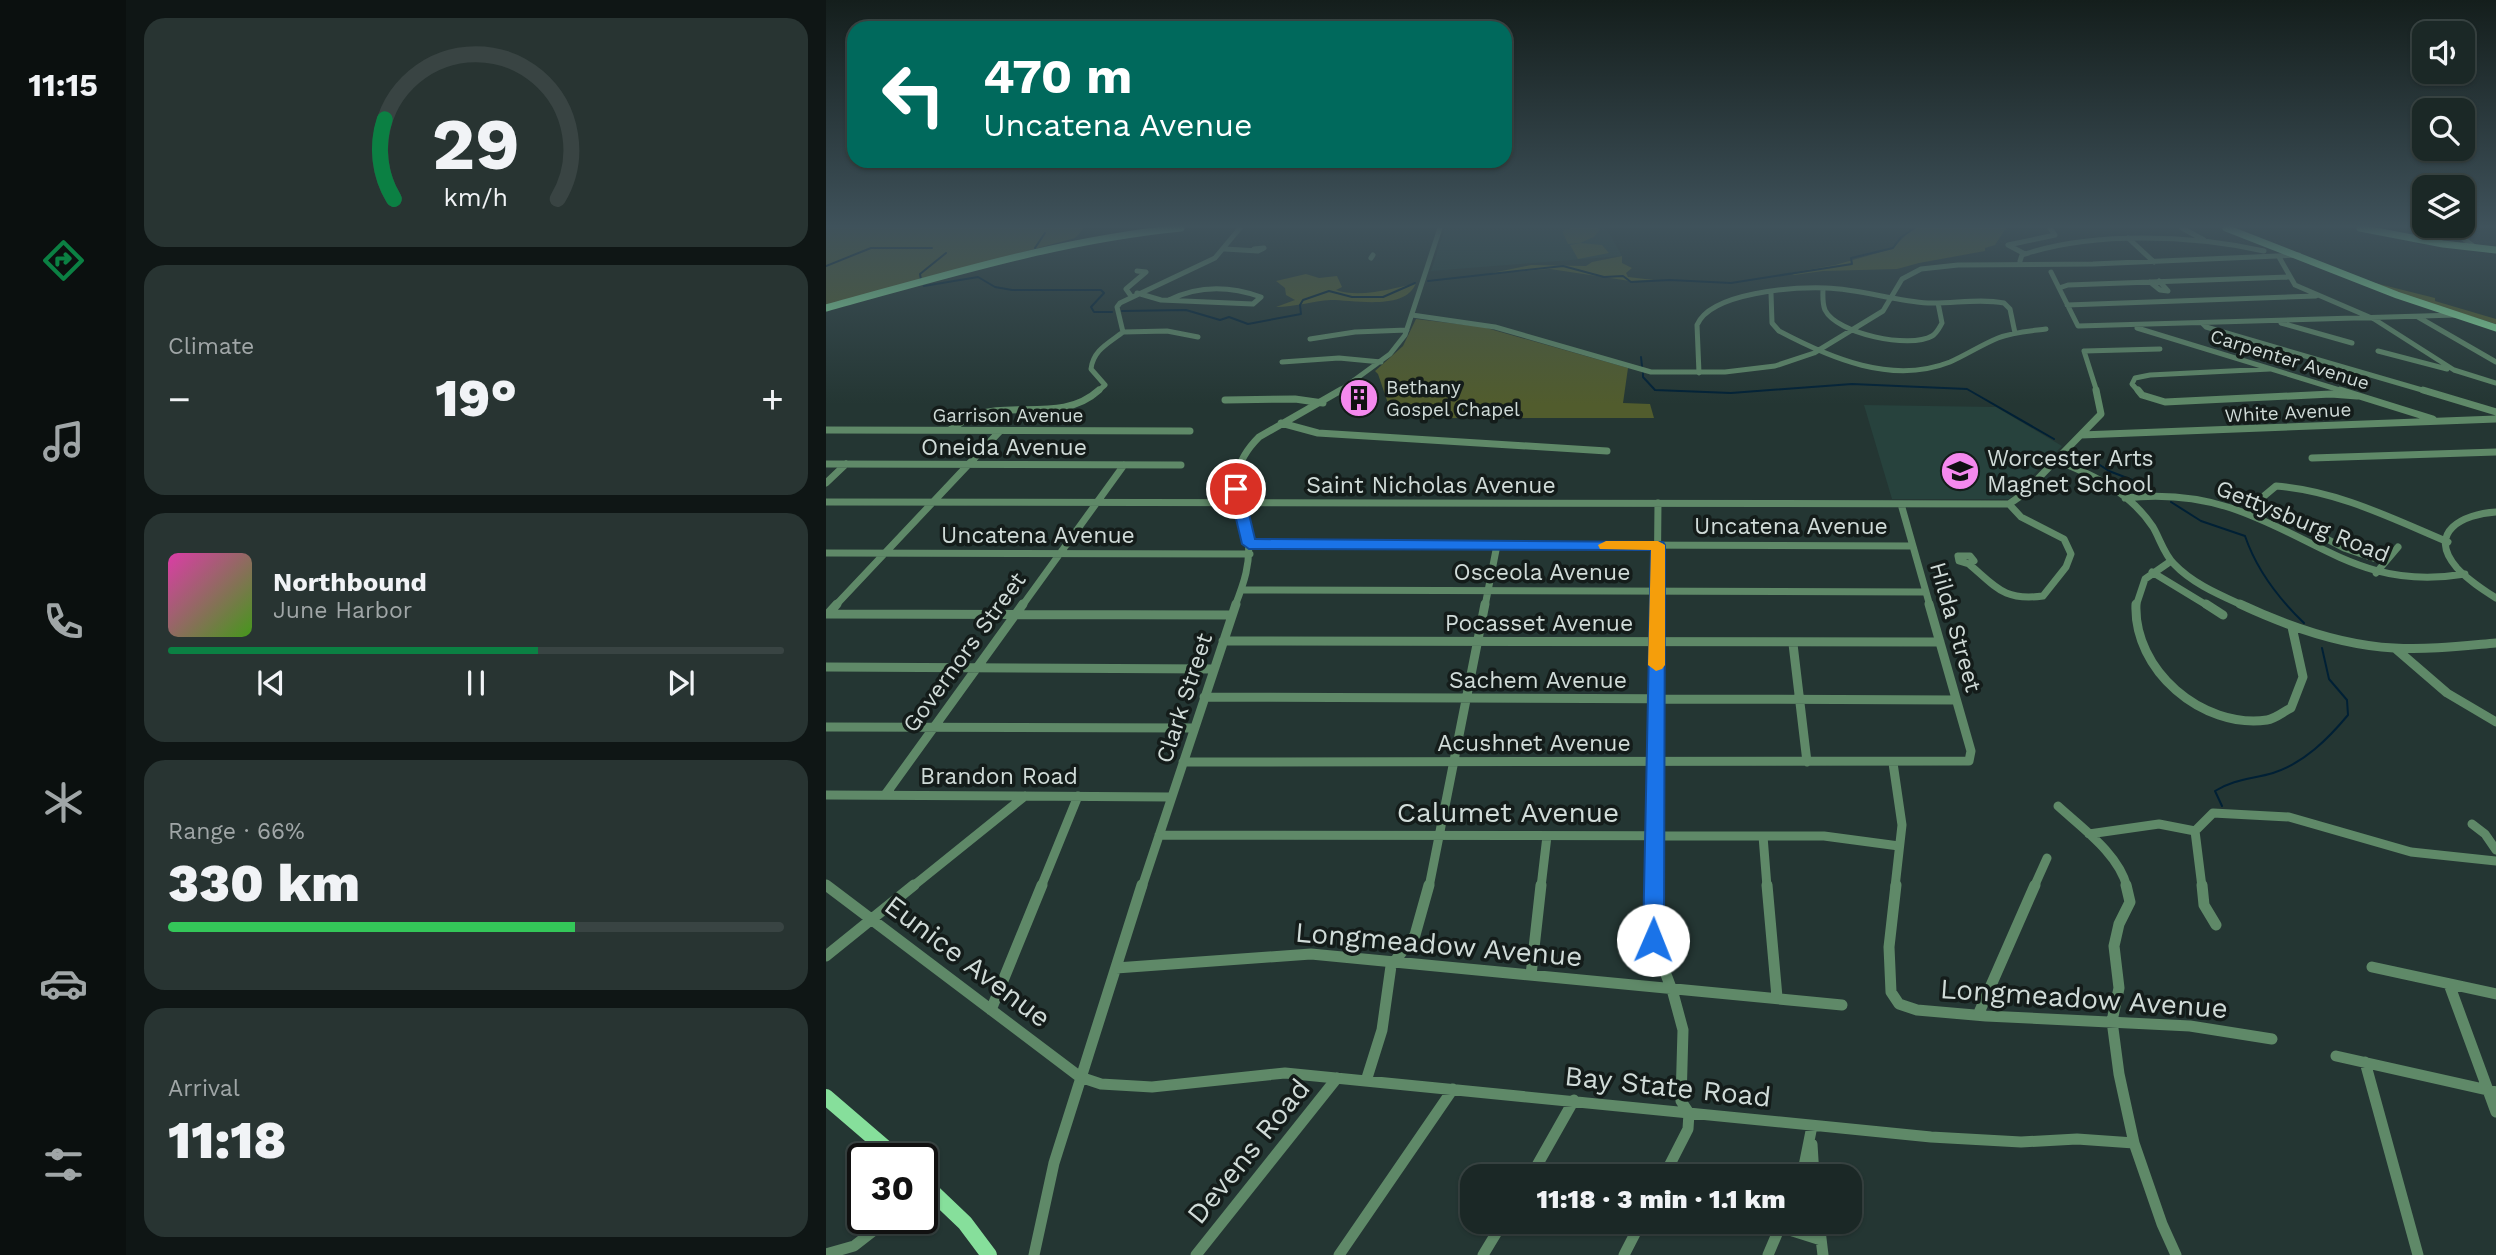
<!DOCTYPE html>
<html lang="en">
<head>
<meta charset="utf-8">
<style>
	:root { --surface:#1b2826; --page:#283432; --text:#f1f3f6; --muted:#a0a6a7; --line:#394443; --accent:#0b8043 }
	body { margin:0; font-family:"Work Sans",sans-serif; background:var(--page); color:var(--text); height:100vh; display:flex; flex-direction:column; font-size:26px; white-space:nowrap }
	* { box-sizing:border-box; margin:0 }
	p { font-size:23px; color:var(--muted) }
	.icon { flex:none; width:38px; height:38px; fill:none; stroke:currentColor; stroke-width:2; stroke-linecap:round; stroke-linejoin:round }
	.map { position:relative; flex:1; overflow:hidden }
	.panel { display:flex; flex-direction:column; gap:18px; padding:18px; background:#0f1615; width:700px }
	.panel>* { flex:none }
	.hud { position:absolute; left:21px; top:21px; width:665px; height:147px; border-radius:21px; box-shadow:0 2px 5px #0004,0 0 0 2px var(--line); background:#00695c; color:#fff; overflow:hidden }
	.controls { position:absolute; left:1586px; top:21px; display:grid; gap:14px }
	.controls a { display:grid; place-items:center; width:63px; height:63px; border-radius:14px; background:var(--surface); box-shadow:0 2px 5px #0004,0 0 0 2px var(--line); font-size:35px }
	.speed { position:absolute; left:21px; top:1143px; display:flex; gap:14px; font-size:35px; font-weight:700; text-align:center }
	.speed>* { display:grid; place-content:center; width:91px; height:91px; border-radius:50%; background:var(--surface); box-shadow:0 2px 5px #0004,0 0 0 2px var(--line); line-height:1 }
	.speed .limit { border:4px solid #111; border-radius:10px; background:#fff; color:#111 }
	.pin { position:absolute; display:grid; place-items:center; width:60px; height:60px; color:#fff; margin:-30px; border:4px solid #fff; border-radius:50%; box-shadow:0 2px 7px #0007 }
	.me { position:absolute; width:77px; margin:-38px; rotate:1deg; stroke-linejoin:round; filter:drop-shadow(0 0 5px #0008) }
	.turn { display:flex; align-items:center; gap:24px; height:147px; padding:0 21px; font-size:32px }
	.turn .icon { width:91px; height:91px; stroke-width:2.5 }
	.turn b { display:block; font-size:49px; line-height:60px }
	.big { font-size:52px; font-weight:800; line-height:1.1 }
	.panel .card { flex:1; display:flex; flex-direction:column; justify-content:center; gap:10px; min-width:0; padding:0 24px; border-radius:21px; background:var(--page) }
	.panel .dial { align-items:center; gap:0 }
	.dial svg { height:182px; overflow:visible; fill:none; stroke:var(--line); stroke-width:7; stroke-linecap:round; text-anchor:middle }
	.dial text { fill:var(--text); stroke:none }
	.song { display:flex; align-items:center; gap:21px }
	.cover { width:84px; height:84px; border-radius:10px; background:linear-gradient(135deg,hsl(320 70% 55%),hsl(100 70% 35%)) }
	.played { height:7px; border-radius:4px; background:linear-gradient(90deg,var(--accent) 60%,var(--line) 60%) }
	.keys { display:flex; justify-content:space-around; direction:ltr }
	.heat { display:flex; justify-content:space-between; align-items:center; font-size:38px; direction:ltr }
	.charge { height:10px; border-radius:5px; background:linear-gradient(90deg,#34c759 66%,var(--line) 0) }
	.trip { position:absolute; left:634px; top:1164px; width:402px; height:70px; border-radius:21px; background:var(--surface); box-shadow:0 2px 5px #0004,0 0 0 2px var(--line); font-weight:800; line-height:70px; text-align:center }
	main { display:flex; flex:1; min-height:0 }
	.tab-bar { display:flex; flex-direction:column; width:126px; justify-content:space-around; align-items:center; background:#0b100f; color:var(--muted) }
	.tab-bar .icon { width:49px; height:49px }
	.tab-bar .current { color:var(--accent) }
	.tab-bar b { font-size:32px; color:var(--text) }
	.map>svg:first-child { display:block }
</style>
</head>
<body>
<main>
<nav class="tab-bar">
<b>11:15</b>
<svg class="icon current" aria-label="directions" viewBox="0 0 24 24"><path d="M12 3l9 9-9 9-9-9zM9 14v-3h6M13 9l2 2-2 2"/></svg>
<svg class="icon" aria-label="music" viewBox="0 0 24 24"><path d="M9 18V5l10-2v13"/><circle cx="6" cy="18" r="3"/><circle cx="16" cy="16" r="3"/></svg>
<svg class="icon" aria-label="phone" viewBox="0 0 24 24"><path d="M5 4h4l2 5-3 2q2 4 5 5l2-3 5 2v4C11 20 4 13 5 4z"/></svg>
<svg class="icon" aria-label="climate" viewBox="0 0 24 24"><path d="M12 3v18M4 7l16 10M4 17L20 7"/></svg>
<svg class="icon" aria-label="car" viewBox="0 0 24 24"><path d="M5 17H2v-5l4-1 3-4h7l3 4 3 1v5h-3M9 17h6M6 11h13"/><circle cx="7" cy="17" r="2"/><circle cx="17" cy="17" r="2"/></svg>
<svg class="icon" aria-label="filters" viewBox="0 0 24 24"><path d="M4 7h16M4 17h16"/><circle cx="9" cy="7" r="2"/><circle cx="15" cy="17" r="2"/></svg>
</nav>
<section class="panel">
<div class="card dial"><svg viewBox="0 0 100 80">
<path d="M14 69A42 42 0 1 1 86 69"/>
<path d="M14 69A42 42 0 0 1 10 34" stroke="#0b8043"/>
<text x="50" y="56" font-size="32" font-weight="700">29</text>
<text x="50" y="72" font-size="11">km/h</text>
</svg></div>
<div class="card"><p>Climate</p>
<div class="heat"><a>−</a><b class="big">19°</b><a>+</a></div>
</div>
<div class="card">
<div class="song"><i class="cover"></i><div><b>Northbound</b><p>June Harbor</p></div></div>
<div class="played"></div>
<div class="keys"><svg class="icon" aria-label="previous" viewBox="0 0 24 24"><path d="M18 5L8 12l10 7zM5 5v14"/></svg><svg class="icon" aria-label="pause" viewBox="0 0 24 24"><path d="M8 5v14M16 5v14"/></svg><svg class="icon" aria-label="next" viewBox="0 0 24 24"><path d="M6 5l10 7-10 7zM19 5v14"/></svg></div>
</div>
<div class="card"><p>Range · 66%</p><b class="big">330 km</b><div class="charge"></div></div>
<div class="card"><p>Arrival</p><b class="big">11:18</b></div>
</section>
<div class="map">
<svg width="1670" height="1255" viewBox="0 0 1670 1255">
	<rect width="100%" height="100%" fill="#243633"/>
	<path fill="#27423d" d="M 619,228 L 780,228 L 796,256 L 605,271 Z
		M 1038,405 L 1170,407 L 1236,446 L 1183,499 L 1066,499 Z"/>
	<path fill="#515c2d" d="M 0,228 L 258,228 L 249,238 L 0,306 Z
		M 744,228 L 772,228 L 773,231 L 768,237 L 754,243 L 776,245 L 783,253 L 752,259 L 744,245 L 754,243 L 742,244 L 736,231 Z
		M 1087,228 L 1180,228 L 1169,245 L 1159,248 L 1159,251 L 1093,263 L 1071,269 L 997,271 L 968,275 L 964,273 L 1009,265 L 1066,249 Z
		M 796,256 L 796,263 L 806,268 L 800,273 L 802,277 L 828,280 L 804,281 L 724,269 L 661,274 L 705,265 L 760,266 L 766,262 Z
		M 480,274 L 493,278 L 511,276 L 516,287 L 510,290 C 533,298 567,289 590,283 C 580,311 528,300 505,300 C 486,301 469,307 450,307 L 469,300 L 460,295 L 459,288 L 450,281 Z
		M 1545,282 L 1609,298 L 1609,301 L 1670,319 L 1670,324 L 1578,296 Z
		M 590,319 L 657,327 L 802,368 L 797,403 L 824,404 L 828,418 L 567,418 L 552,374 L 549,371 L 577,346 Z"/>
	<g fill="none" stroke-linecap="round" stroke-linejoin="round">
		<path stroke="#002035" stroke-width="2" d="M 209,248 L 219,233
			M 0,266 L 45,248 L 106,248
			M 95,280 L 94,274 L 120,253
			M 602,281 L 737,266 L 778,277 L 797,276 L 805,282 L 844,280 L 905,283 L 1026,264 L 1025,258 L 1067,248 L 1075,237 L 1089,228
			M 98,286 L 152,277 L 169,287 L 186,290 L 275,290 L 278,293 L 265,307 L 268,312 L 286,312
			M 296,311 L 360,310 L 394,320 L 403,317 L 422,324 L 475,314 L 474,305 L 477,300 L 503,291 L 526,297 L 557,297 L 589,283
			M 815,357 L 816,366
			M 817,373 L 817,377 L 829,390 L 905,393 L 1026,384 L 1141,389 L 1228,439
			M 1257,454 L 1283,471 L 1322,486
			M 1345,502 L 1375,521 L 1419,536 C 1431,571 1452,598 1478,623
			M 1396,806 L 1389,791 C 1408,779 1427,779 1447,773 C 1478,763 1502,739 1522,715 L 1521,700 L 1503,679 L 1496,648"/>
		<path stroke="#5f8968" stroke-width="5" d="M 1356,228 L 1378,240
			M 1623,228 L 1650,248
			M 1302,238 L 1328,262
			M 399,249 L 432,251 L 438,248 L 428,249
			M 1199,254 L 1182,245 L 1229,235 L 1224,228
			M 1453,257 L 1469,285 L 1548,319 L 1628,370 L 1670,383
			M 545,258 L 547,255
			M 1194,261 L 1196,255 C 1267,231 1366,235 1438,251
			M 1225,272 L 1252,326 L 1630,315
			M 1324,282 L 1334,290 L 1342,291 L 1333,281
			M 997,288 C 997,295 996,303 999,310 C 1011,334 1084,349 1106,336 C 1111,333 1113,328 1116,323 L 1112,303
			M 1233,288 L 1242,285 L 1463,277
			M 311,293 L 335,300 L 427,304 L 435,297 C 404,286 373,285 343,300
			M 945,293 L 946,323 L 953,331 C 1004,358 1066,385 1124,362 C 1140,355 1155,345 1172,338 C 1187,332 1204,331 1220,329
			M 305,296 L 300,289 L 320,272 L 311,271
			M 1241,305 L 1490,296
			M 586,315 L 669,327 L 825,372 L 899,372 L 949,366 L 988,353 L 1057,311 L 1076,279 L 1095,269 L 1132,265 L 1267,264 L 1473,255
			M 1592,317 L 1670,362
			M 1376,323 L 1380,327 L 1603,392
			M 1455,323 L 1526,343
			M 1311,328 L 1520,392
			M 297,332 L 341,331 L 372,337
			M 484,339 L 529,332 L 581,330
			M 1552,351 L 1621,369
			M 456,362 L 513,358 L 555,362
			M 873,373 L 871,325 C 885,292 968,287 1000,288 C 1035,289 1068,301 1102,303 C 1127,304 1153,298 1178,303 L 1184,309 L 1189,333
			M 271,392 L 279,385 L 265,369 C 267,350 283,343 297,332 L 291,307 L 294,303 L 389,258 L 414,228
			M 512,392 L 564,354 L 579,335 L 614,228
			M 1271,392 L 1258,351 L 1334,349
			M 1313,392 L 1306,384 L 1309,378 L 1324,375 L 1444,369"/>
		<path stroke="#5f8968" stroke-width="7" d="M 1312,390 L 1316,395 L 1339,402 L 1505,394 L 1531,396
			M 1514,390 L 1607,419
			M 1597,390 L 1670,412
			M 399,400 L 469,399 L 497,403
			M 455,423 L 492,433 L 781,451
			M 0,430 L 364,431
			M 124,430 C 130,426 136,421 142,418 C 184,399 236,424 273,390
			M 1255,435 L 1670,419
			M 1486,458 L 1670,452
			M 1230,460 C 1267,475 1304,492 1327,527 C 1334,539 1338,554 1348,564 C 1367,584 1394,595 1418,606
			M 0,464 L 355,465
			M 0,483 L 20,464
			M 1438,496 L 1450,486 C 1512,491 1565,518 1622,542
			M 1299,498 C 1335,494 1371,497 1405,508 C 1494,538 1536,591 1639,574
			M 0,502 L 1183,504 L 1196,495 L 1275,414 L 1270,390
			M 1075,504 L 1104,606
			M 1670,512 C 1637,514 1600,532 1631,568 C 1642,580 1656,589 1670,598
			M 1472,524 L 1518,548 L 1559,562
			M 423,544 L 1086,546
			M 0,553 L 424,554
			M 1132,556 L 1144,556 L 1148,561 L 1143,564 L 1133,561 Z
			M 1143,564 C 1171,588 1178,601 1217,596 L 1240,567 L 1245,554 L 1238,539 L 1195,517 L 1183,504
			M 1326,572 L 1382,606
			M 1550,573 L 1572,547
			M 416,590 L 1100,592
			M 9,606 L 174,431
			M 196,606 L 298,465
			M 409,606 C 418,583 425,563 422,538 C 415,495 397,473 433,437 L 515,390
			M 659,606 L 671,545
			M 831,606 L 832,503
			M 1310,606 L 1319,579 L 1345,561"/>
		<path stroke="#5f8968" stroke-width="9" d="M 1310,604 C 1307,670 1376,729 1441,720 C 1449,719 1457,712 1465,708 L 1477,677 L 1466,627
			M 1380,604 L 1397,615
			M 1414,604 C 1463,627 1514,645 1568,648 C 1602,650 1636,646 1670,643
			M 0,614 L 406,615
			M 2,614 L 11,604
			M 397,641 L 1114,642
			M 967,644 L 981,762
			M 1570,649 L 1621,693 L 1670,722
			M 0,667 L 387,669
			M 378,697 L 1130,700
			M 0,727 L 368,728
			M 357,762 L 1143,761 L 1145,751 L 1103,604
			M 1067,763 L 1076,825 L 1069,887
			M 0,795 L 345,797
			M 59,795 L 197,604
			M 1232,806 C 1256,828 1293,854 1301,887
			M 1646,824 L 1659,834 L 1670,850
			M 1369,831 L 1376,887
			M 1263,834 L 1333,824 L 1369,831 L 1387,813 L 1463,817 L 1585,852 L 1670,861
			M 333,835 L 998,836 L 1073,846
			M 937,836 L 941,887
			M 0,885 L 3,887
			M 86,887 L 199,796
			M 215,887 L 252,796
			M 316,887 L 410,604
			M 603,887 L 659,604
			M 715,887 L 721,836
			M 828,887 L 831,604
			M 1208,887 L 1221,858"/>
		<path stroke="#5f8968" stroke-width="11" d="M 0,885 L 254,1077 L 275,1084 L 326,1087 L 459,1073 L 1105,1137 L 1195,1142 L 1251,1139 L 1308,1143 L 1336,1224 L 1350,1255
			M 828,885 L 827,940 L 847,993 L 857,1030 L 855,1101 L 863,1113 L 862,1129 L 838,1176
			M 941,885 L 951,997
			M 1070,885 L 1063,947 L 1065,992 L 1073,1004 L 1091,1010 L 1160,1016 L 1364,1026 L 1446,1039
			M 1300,885 L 1304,902 L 1293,924 L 1288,946 L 1293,988 L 1286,1021 L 1293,1074 L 1308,1143
			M 1376,885 L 1378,905 L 1390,925
			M 0,956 L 88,885
			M 1546,967 L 1670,994
			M 290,968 L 485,954 L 1016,1005
			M 705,975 L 715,885
			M 1623,984 L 1670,1112
			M 165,1010 L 216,885
			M 1152,1015 L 1209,885
			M 1510,1056 L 1670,1092
			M 1539,1062 L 1592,1255
			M 540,1081 L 556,1030 L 565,966 L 589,935 L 603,885
			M 986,1144 L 988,1176
			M 705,1176 L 748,1100
			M 976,1176 L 986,1126
			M 993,1222 L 997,1255
			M 954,1227 L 995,1240
			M 0,1254 L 28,1246 L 64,1218
			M 208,1255 L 228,1163 L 316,885
			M 370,1255 L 511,1078
			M 513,1255 L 627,1089
			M 657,1255 L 677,1222
			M 798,1255 L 815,1222
			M 942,1255 L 956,1222"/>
		<path stroke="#86df9b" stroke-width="7" d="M 1400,228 L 1571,295 L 1670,328
			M 1534,228 L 1617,244 L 1670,250
			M 0,308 C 118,276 233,240 355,228"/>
		<path stroke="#86df9b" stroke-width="16" d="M 0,1097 L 71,1158
			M 96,1182 L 139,1223 L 163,1255"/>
	</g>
	<linearGradient id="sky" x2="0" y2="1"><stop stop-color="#141e1c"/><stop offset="0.56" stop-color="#3f525b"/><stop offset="1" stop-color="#3f525b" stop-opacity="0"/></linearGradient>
	<rect width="1670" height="404" fill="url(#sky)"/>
	<path fill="#1a73e8" stroke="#114b97" stroke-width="2" d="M 410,485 L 417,489 L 429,539 L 837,542 L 839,545 L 838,940 L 835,947 L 827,950 L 820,947 L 817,940 L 825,550 L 423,549 L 416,544 L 403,489 Z"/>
	<path fill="#f59e0b" d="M 780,541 L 832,541 L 839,545 L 839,665 L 836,669 L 830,671 L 822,665 L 825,550 L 774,549 L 772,545 Z"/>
	<defs>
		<g id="building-disc" transform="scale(2.0125)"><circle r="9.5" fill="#f589ee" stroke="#141c1a"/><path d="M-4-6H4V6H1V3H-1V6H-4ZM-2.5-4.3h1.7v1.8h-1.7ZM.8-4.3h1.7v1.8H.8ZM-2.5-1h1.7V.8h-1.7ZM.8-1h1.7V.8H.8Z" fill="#111"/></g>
		<g id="school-disc" transform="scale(2.0125)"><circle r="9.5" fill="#f589ee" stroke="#141c1a"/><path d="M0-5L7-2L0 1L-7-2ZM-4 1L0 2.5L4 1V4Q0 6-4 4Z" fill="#111"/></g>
	</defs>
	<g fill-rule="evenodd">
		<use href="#building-disc" x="533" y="398"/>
		<use href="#school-disc" x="1134" y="471"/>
	</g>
	<g text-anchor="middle" stroke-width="7" stroke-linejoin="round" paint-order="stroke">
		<g font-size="19" fill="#d0dbd8" stroke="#141c1a">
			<text transform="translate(1464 359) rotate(17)" y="7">Carpenter Avenue</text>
			<text transform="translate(1462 412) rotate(-3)" y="7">White Avenue</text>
			<text x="182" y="422">Garrison Avenue</text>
		</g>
		<g font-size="19" fill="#d0dbd8" stroke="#141c1a" text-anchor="start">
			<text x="560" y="394">Bethany<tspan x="560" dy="22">Gospel Chapel</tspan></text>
		</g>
		<g font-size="23" fill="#d0dbd8" stroke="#141c1a">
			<text x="178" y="455">Oneida Avenue</text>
			<text x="605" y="493">Saint Nicholas Avenue</text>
			<text transform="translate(1477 521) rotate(22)" y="8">Gettysburg Road</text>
			<text x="965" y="534">Uncatena Avenue</text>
			<text x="212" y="543">Uncatena Avenue</text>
			<text x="716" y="580">Osceola Avenue</text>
			<text x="713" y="631">Pocasset Avenue</text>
			<text transform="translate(1130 627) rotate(74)" y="8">Hilda Street</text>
			<text transform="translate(138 652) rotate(-54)" y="8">Governors Street</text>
			<text x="712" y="688">Sachem Avenue</text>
			<text transform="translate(358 698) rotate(-72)" y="8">Clark Street</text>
			<text x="708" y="751">Acushnet Avenue</text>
			<text x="173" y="784">Brandon Road</text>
		</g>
		<g font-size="23" fill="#d0dbd8" stroke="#141c1a" text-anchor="start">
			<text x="1161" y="466">Worcester Arts<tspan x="1161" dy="26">Magnet School</tspan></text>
		</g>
		<g font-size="28" fill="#d0dbd8" stroke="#141c1a">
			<text x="682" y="822">Calumet Avenue</text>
			<text transform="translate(613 944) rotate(5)" y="10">Longmeadow Avenue</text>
			<text transform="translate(142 961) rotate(37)" y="10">Eunice Avenue</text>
			<text transform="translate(1258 998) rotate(4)" y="10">Longmeadow Avenue</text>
			<text transform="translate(842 1086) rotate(6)" y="10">Bay State Road</text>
			<text transform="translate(422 1151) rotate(-51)" y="10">Devens Road</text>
		</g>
	</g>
</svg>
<div class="controls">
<a><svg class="icon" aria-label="sound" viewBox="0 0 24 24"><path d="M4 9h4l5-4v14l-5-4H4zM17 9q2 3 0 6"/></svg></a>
<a><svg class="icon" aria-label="search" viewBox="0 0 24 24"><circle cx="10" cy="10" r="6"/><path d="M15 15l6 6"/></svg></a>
<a><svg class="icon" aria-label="layers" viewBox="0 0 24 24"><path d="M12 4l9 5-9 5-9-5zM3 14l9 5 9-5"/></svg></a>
</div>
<div class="speed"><div class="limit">30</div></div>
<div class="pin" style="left:410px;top:489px;background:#d93025"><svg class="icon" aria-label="arrive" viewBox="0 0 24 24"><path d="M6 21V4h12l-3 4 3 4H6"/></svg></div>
<svg class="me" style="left:827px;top:940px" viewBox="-20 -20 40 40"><circle r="19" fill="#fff"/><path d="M0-13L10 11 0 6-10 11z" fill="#1a73e8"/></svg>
<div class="trip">11:18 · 3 min · 1.1 km</div>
<div class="hud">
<div class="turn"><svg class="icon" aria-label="left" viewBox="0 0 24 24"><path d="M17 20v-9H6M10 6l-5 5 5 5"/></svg><div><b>470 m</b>Uncatena Avenue</div></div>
</div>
</div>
</main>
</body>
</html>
